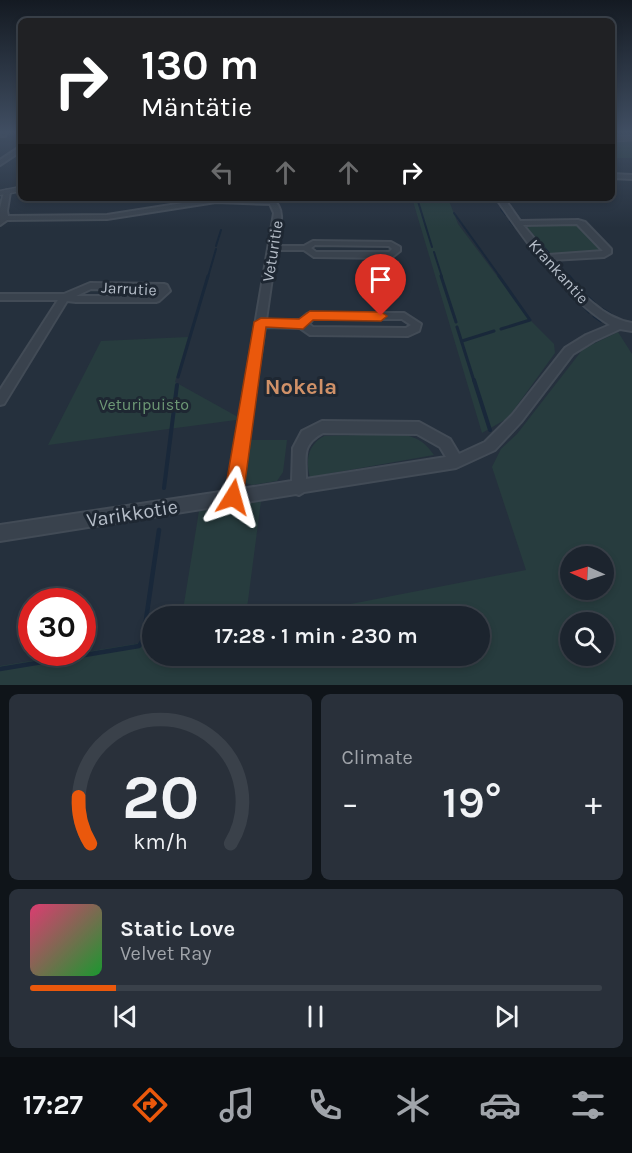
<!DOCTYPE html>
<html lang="en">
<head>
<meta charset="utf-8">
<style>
	:root { --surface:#1c242e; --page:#29303a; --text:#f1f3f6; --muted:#a0a4aa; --line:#3a414a; --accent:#ea580c }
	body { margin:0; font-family:Karla,sans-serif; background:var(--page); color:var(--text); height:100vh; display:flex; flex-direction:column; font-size:22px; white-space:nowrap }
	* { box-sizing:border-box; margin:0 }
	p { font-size:20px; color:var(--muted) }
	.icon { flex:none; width:33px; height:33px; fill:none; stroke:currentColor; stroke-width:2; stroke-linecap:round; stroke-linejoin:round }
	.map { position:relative; height:685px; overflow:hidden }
	.drawer { display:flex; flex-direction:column; gap:9px; padding:9px; background:#0f1419; flex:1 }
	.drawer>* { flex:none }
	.hud { position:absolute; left:18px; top:18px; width:597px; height:183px; border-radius:9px; box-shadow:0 3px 9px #0003,0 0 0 2px var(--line); background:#202124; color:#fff; overflow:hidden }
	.needle { width:39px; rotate:273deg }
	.controls { position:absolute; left:560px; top:546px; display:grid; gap:12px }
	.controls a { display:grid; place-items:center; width:54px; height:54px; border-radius:50%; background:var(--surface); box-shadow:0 3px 9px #0003,0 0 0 2px var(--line); font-size:30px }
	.speed { position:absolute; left:18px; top:588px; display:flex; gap:12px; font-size:30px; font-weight:700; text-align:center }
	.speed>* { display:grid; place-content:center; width:78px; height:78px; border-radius:50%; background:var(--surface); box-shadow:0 3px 9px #0003,0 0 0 2px var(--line); line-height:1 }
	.speed .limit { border:9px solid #d22; background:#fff; color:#111 }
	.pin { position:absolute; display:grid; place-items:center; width:51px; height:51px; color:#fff; margin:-62px -26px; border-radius:50% 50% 50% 0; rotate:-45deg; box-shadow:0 0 6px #0007 }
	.pin .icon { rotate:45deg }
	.me { position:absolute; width:66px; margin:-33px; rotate:8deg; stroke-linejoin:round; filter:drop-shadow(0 0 4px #0008) }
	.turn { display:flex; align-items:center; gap:21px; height:126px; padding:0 24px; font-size:27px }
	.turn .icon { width:78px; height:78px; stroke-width:2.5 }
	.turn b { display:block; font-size:42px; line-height:51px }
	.lanes { display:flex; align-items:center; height:57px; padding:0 24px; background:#0003; justify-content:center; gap:30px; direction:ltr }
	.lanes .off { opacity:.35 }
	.big { font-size:45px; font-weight:600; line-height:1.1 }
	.drawer .card { flex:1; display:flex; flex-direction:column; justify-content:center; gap:9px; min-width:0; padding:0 21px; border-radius:9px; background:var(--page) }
	.drawer .dial { align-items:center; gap:0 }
	.dial svg { height:156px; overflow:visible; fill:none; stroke:var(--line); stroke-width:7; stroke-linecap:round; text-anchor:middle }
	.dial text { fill:var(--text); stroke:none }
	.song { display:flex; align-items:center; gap:18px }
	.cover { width:72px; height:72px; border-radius:9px; background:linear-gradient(135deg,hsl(340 70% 55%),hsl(130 70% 35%)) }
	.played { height:6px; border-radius:3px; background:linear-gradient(90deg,var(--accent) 15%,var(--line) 15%) }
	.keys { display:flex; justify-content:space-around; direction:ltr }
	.heat { display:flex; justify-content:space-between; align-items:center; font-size:33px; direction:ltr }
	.drawer .tiles { flex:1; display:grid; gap:9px; grid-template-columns:1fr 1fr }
	.card:last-child { grid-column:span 2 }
	.trip { position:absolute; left:142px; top:606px; width:348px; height:60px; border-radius:30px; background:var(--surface); box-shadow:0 3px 9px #0003,0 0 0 2px var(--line); font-weight:600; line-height:60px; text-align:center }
	.menu { display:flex; height:96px; justify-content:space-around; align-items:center; background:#0b0e12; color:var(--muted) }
	.menu .icon { width:42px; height:42px }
	.menu .on { color:var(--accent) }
	.menu b { font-size:27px; color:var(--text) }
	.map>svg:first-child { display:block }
</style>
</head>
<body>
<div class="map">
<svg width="632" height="685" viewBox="0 0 632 685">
	<rect width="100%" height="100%" fill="#25303d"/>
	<path fill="#273c3e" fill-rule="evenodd" d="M 612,141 L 632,141 L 632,158 L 612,158 Z
		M 412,198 L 448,198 L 458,224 L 530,320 L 554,344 L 555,353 L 508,418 L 482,433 Z
		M 576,224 L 582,227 L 603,248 L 601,252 L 547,255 L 522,227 Z
		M 618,332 L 632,354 L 632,685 L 0,685 L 0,666 L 153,641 L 153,656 L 480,656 L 480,616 L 289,616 L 526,570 L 492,467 L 501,449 L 517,434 L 583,349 ZM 570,556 L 603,556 L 603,590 L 570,590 ZM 570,622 L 603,622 L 603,656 L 570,656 Z
		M 188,337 L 175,382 L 238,417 L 236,420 L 48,445 L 101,341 Z
		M 399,434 C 417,437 424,441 434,455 L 310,477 C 305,460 308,445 324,436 Z
		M 248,440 L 287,440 L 283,472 L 277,481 L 252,485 L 246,483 L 244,471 Z
		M 261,501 L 246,616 L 182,616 L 199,511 Z"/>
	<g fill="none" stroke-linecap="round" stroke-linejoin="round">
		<path stroke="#19283a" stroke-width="2" d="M 417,198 L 432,247
			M 495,198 L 497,202
			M 501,209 L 506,215
			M 454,213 L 500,277
			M 510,221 L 515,227
			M 524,226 L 549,253
			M 521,234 L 527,242
			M 216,246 L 221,230
			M 434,252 L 442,277
			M 557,262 L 565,273
			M 568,275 L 570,277
			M 208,277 L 216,249"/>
		<path stroke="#19283a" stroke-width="3" d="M 441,276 L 456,322
			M 499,276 L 530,320 L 501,329
			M 569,276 L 579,288
			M 582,291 L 584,294
			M 588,297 L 594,303
			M 578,300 L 589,312
			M 602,309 L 610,314
			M 594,316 L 601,321
			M 457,327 L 474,381
			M 462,341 L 494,331
			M 178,377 L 208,276"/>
		<path stroke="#19283a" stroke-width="4" d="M 474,380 L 490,430
			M 164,488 L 177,385"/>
		<path stroke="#19283a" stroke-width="4.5" d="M 0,669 L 139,646 L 143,640 L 159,530"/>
		<g stroke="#424b56" stroke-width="4">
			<path id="minor" d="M 1,132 L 7,132 L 5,136 L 1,136 Z
				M 21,146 L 21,151 L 0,165 L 0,160 Z
				M 612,174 L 632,175 L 632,179 L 612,178 Z
				M 7,190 L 10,192 L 7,211 L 8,216 L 107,215 L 215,198 L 273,200 C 287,210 279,230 277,246 L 304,246 L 313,241 L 391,242 L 400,247 L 400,251 L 391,258 L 314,257 L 304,250 L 276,250 L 266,320 L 300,320 L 307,314 L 310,313 L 404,313 L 421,324 L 419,331 L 408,336 L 310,335 L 300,328 L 265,327 L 241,489 L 292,481 L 293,448 L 302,431 L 322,421 L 419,422 L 450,439 L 459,454 L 485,442 L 513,414 L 565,348 L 586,335 L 610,325 C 565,298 525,240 496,198 L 504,198 L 520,221 L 578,220 L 585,222 L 611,249 L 611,253 L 604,257 L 552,260 C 573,284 599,318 632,323 L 632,331 L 620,329 L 594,341 L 573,354 L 521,422 L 495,450 L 456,468 L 304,492 L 299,495 L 296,494 L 0,541 L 0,525 L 227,491 L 274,213 L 270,204 L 216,202 L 107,219 L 7,220 L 0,225 L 0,208 L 4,192 ZM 577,224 L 603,251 L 548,255 L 523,225 ZM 315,245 L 389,246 L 392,249 L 389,252 L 316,252 L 311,248 ZM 313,319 L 402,319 L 411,325 L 406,328 L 313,327 L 309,324 ZM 323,433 L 417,434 L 440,447 L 446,457 L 306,479 C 306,456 301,445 323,433 Z
				M 312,198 L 387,198 L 383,200 L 316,200 Z
				M 90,283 L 164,284 L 167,285 L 170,291 L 159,301 L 156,302 L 76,302 L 67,301 L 4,404 L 0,405 L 0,390 L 58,300 L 0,300 L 0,294 L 64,294 ZM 91,289 L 160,290 L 154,296 L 76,296 Z"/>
		</g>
		<g stroke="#424b56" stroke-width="3">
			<path id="tertiary" d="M 632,136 L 632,140 L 612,141 L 612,137 Z
				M 21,187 L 21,191 L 0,195 L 0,191 Z"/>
		</g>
		<use href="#minor" fill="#39424d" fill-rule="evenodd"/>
		<use href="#tertiary" fill="#39424d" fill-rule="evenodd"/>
	</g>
	<linearGradient id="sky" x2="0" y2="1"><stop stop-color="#141a22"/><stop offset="0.58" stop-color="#404e62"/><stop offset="1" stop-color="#404e62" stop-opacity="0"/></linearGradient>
	<rect width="632" height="228" fill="url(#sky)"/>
	<path fill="#ea580c" stroke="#983908" stroke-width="1.5" d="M 310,311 L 381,312 L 387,316 L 381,321 L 313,320 L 303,329 L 266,327 L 243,497 L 240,503 L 233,506 L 227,503 L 224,497 L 254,322 L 261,318 L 299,319 Z"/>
	<g text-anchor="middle" stroke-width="6" stroke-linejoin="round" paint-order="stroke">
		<g font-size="16" fill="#b5bdc8" stroke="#1e2732">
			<text transform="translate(272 251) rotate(-81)" y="6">Veturitie</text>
			<text transform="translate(559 271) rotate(48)" y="6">Krankantie</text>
			<text transform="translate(129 288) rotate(3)" y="6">Jarrutie</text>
		</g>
		<g font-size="16" fill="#6d9875" stroke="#1e2732">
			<text x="144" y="410">Veturipuisto</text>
		</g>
		<g font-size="20" fill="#b5bdc8" stroke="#1e2732">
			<text transform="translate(132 513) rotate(-9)" y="7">Varikkotie</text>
		</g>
		<g font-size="22" font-weight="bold" fill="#d09168" stroke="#1e2732">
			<text x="301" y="394">Nokela</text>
		</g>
	</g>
</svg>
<div class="controls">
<a><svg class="needle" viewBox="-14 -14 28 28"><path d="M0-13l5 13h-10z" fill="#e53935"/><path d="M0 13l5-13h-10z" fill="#a0a4aa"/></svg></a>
<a><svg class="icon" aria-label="search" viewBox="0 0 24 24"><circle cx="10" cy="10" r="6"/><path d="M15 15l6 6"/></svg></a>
</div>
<div class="speed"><div class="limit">30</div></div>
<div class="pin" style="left:381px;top:316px;background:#d93025"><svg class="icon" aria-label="arrive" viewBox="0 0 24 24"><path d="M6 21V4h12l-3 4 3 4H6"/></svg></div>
<svg class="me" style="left:233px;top:497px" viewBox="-20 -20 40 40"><path d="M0-17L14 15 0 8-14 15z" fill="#ea580c" stroke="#fff" stroke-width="4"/></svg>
<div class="trip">17:28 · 1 min · 230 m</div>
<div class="hud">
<div class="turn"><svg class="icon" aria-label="right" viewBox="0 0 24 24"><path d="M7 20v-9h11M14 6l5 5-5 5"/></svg><div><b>130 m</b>Mäntätie</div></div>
<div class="lanes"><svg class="icon off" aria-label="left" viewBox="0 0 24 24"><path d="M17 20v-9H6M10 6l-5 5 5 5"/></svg><svg class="icon off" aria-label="ahead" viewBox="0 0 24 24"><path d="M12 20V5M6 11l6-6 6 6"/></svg><svg class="icon off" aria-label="ahead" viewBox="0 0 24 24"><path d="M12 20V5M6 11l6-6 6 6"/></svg><svg class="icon" aria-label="right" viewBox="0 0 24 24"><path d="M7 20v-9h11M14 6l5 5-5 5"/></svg></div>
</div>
</div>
<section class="drawer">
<div class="tiles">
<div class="card dial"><svg viewBox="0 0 100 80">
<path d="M14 69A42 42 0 1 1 86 69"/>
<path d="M14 69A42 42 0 0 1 8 45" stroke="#ea580c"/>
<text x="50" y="56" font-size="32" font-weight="700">20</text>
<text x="50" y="72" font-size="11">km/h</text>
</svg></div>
<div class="card"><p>Climate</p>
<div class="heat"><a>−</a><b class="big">19°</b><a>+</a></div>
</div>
<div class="card">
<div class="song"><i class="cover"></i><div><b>Static Love</b><p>Velvet Ray</p></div></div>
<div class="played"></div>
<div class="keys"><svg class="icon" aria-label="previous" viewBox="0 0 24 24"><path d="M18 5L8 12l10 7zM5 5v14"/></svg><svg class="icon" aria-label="pause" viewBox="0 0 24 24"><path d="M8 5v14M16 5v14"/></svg><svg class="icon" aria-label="next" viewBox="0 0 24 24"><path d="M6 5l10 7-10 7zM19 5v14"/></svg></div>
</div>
</div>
</section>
<nav class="menu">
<b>17:27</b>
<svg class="icon on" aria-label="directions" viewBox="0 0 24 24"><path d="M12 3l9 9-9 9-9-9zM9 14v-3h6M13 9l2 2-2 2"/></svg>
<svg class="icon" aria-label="music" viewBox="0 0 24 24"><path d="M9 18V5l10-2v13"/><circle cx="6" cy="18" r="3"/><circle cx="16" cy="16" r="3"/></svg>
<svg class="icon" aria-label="phone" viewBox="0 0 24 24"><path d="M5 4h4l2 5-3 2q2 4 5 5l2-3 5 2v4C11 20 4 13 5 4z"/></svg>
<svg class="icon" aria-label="climate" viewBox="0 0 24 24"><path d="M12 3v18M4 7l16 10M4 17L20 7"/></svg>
<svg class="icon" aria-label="car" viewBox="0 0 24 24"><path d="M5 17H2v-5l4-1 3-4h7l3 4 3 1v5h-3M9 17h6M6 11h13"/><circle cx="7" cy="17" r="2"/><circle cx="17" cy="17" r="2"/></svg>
<svg class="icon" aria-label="filters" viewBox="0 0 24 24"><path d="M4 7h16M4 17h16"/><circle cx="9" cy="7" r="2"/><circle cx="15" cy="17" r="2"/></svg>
</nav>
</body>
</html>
